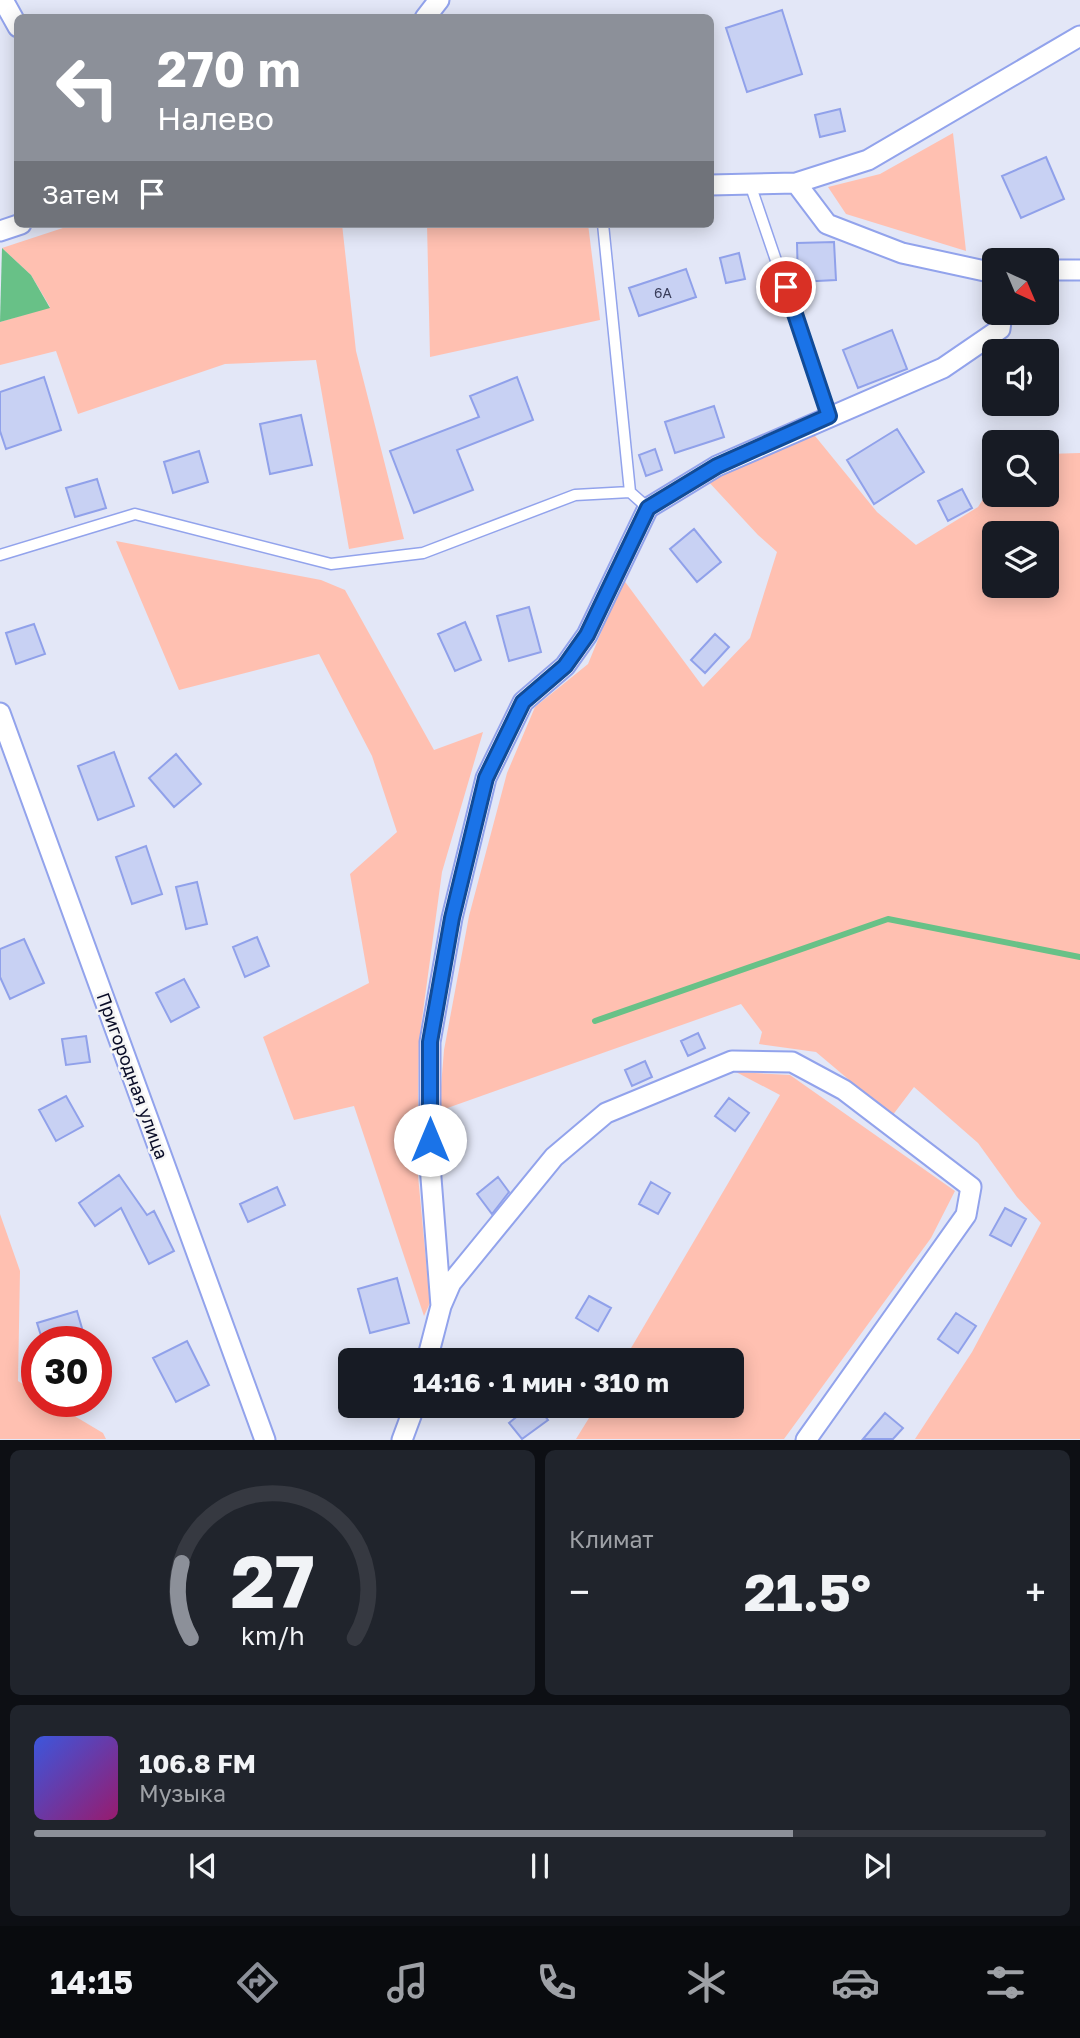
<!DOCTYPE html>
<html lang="ru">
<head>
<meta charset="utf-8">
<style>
	:root { --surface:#171b24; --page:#20242c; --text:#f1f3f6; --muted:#9ea1a6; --line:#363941; --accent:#8c9099 }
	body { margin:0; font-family:"Golos Text",sans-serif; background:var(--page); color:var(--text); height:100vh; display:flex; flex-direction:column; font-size:26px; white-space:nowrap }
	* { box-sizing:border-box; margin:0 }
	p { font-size:23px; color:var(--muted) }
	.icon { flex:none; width:38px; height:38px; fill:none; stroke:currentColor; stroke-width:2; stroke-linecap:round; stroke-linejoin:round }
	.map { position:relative; height:1440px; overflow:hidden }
	.drawer { display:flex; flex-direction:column; gap:10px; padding:10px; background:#0d0f14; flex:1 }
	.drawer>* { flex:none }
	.hud { position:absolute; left:14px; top:14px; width:700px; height:214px; border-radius:10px; box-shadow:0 4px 18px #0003; background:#8c9099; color:#fff; overflow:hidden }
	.needle { width:46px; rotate:136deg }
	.fabs { position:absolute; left:982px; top:248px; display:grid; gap:14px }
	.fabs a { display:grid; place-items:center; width:77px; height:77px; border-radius:10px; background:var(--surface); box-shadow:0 4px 18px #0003; font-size:35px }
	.speed { position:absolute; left:21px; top:1326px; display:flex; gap:14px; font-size:35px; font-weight:700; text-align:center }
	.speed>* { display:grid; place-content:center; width:91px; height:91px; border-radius:50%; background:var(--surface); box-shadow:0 4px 18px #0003; line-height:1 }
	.speed .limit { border:10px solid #d22; background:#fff; color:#111 }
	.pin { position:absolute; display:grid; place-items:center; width:60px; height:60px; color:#fff; margin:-30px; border:4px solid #fff; border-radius:50%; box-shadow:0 2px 7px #0007 }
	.me { position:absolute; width:77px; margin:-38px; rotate:0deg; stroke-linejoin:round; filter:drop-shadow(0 0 5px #0008) }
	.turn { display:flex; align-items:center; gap:24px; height:147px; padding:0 28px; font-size:32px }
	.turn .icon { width:91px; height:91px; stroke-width:2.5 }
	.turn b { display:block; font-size:49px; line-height:60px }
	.then { display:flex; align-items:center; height:66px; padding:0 28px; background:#0003; gap:14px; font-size:26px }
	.big { font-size:52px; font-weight:700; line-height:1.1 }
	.drawer .widget { flex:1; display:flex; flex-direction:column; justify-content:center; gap:10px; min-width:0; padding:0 24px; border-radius:10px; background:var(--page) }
	.drawer .dial { align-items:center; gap:0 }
	.dial svg { height:182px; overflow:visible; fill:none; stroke:var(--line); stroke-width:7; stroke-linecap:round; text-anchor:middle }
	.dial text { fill:var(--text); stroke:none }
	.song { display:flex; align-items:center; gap:21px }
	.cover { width:84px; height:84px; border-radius:10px; background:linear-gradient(135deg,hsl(230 70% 55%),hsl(320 70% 35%)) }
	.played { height:7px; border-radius:4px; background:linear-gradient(90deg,var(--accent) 75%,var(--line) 75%) }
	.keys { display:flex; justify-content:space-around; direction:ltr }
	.heat { display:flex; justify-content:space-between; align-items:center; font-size:38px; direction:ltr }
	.drawer .tiles { flex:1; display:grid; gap:10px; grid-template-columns:1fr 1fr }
	.widget:last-child { grid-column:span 2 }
	.trip { position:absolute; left:338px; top:1348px; width:406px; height:70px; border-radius:10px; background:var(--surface); box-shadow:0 4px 18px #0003; font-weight:700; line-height:70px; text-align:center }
	.tabs { display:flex; height:112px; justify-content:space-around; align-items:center; background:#090b0e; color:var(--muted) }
	.tabs .icon { width:49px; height:49px }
	.tabs .selected { color:var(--accent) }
	.tabs b { font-size:32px; color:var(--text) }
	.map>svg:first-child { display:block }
</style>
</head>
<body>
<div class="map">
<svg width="1080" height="1440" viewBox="0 0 1080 1440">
	<rect width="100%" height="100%" fill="#e3e7f7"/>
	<path fill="#ffc0b1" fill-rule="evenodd" d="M 953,133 L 966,251 L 846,214 L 828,187 L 880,174 Z
		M 75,224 L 342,224 L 356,351 L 404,539 L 349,549 L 316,360 L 225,364 L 78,414 L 56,351 L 0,365 L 0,322 L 50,307 L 31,275 L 2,248 Z
		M 427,224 L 588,224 L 600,320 L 430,357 Z
		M 811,431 L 877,512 L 916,545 L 978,507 L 994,482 L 994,495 L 1046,495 L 1047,454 L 1080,453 L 1080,1439 L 915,1439 L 972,1352 L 1041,1223 L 1017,1197 L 978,1143 L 914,1087 L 892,1116 L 816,1052 L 759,1044 L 762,1032 L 741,1004 L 439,1111 L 444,1050 L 469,916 L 507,773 L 535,707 L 588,664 L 623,579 L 703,687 L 750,638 L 777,552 L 758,535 L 706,479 ZM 994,534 L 1046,534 L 1046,586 L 994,586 Z
		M 116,541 L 321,580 L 345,590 L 434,750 L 483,732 L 442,872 L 419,1041 L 417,1165 L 430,1303 L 424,1316 L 354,1106 L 294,1120 L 263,1037 L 369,983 L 350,874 L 397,832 L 372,756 L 319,654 L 179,690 Z
		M 736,1072 L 790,1075 L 955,1191 L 931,1238 L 784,1439 L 576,1439 L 597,1405 L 732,1405 L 732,1360 L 624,1360 L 780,1095 Z
		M 0,1214 L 20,1271 L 18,1381 L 37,1393 L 37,1402 L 51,1402 L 103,1433 L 106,1439 L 0,1439 Z"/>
	<path fill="#68c187" d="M 2,248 L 31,275 L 50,308 L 0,322 Z"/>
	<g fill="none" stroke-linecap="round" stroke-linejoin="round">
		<path stroke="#68c187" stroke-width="6" d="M 595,1021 L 888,919 L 1080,957"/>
	</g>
	<path fill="#c8d1f3" stroke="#90a1ea" stroke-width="2" d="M 782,10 L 802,74 L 747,92 L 726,28 Z
		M 840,109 L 845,131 L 820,137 L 815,115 Z
		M 1046,157 L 1064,199 L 1021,218 L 1002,176 Z
		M 834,242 L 836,280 L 798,282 L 797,243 Z
		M 739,253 L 745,279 L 726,283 L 720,258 Z
		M 686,269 L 696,297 L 639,316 L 629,288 Z
		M 892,330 L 907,369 L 858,388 L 843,350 Z
		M 44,377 L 61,430 L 6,449 L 0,431 L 0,392 Z
		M 517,377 L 533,420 L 457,450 L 473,490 L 414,513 L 390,451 L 479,417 L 470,396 Z
		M 714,406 L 724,437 L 675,453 L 665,422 Z
		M 301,415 L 312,465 L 270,474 L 260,424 Z
		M 897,429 L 924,472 L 874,504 L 847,460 Z
		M 655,449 L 662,470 L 646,476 L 639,455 Z
		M 199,451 L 208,482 L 173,493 L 164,462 Z
		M 97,479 L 106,508 L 75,517 L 66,488 Z
		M 962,489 L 972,508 L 948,521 L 938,501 Z
		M 694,529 L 721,562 L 697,582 L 670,549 Z
		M 529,607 L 541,652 L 509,661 L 497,616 Z
		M 465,622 L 481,660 L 455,671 L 438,634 Z
		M 34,624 L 45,654 L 16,664 L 6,633 Z
		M 715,634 L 729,647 L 705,673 L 691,660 Z
		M 114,752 L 134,806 L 98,820 L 78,766 Z
		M 176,754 L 201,784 L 174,807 L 149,778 Z
		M 146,846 L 162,894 L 132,904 L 116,857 Z
		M 197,882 L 207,924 L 186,929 L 176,887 Z
		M 257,937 L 269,966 L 245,977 L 233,947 Z
		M 24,939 L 44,983 L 10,999 L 0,977 L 0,949 Z
		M 184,979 L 199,1007 L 171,1022 L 156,993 Z
		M 698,1033 L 705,1048 L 688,1056 L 681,1041 Z
		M 86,1036 L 90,1062 L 66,1065 L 62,1039 Z
		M 645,1061 L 652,1077 L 632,1086 L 625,1070 Z
		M 66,1096 L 83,1126 L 56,1141 L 39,1110 Z
		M 729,1098 L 749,1113 L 735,1131 L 715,1116 Z
		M 119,1175 L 147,1215 L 154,1211 L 174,1251 L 149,1264 L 121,1208 L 95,1226 L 79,1203 Z
		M 498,1177 L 509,1192 L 492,1214 L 477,1194 Z
		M 651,1182 L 670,1193 L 658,1214 L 639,1204 Z
		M 277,1187 L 285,1205 L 248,1222 L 240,1204 Z
		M 1005,1208 L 1026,1219 L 1011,1246 L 990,1235 Z
		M 397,1278 L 409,1323 L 370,1333 L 358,1289 Z
		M 589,1296 L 611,1308 L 598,1331 L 576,1318 Z
		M 77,1311 L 86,1342 L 43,1342 L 37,1323 Z
		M 956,1313 L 976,1326 L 958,1353 L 938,1339 Z
		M 187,1341 L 209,1385 L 176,1402 L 153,1358 Z
		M 531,1405 L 536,1405 L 548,1420 L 522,1439 L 509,1423 Z
		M 885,1413 L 903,1428 L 893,1439 L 863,1439 Z"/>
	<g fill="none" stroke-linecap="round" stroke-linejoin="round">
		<g stroke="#92a3ec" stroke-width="13">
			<path id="lane" d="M 750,184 L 829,416
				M 603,224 L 630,492
				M 0,555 L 135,514 L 331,564 L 423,553 L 575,495 L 630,492 L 648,508"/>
		</g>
		<g stroke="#92a3ec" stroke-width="23">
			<path id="street" d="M 3,0 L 18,27
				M 425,18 L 439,0
				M 796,183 L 827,224 L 902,253 L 994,273
				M 710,185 L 796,183 L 868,160 L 1080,36
				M 0,231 L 21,224
				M 1046,270 L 1080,270
				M 0,713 L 265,1440
				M 441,1306 L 430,1165 L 430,1042 L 452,918 L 486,778 L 523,702 L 565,666 L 587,635 L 648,508 L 717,466 L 943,368 L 1000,329 L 1002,313
				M 427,1360 L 441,1306 L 451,1283 L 554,1157 L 606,1113 L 732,1061 L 792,1062 L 844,1090 L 971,1187 L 966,1215 L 806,1440
				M 402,1440 L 415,1405"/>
		</g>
		<use href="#lane" stroke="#fff" stroke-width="10"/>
		<use href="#street" stroke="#fff" stroke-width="19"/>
	</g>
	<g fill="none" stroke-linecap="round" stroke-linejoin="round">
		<g stroke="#114b97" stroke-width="18">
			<path id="route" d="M 430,1140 L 430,1042 L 452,918 L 486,778 L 523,702 L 565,666 L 587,635 L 648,508 L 717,466 L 829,416 L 786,287"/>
		</g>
		<use href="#route" stroke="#1a73e8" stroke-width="12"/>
	</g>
	<g text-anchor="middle" stroke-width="5" stroke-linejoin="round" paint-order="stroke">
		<g font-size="14" fill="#393d5a">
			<text x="663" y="298">6А</text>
		</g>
		<g font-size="18" fill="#090c27" stroke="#f5f5f5">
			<text transform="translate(132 1076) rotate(70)" y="6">Пригородная улица</text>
		</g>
	</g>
</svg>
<div class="fabs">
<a><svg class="needle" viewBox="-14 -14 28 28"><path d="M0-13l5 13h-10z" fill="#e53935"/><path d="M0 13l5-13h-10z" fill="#9ea1a6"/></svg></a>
<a><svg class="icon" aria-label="sound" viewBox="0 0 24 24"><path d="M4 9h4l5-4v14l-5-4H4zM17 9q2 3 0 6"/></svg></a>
<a><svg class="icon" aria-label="search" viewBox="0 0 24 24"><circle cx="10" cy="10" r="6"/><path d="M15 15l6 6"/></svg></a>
<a><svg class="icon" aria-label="layers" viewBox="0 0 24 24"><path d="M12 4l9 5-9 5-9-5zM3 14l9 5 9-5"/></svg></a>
</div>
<div class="speed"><div class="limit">30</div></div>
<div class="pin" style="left:786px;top:287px;background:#d93025"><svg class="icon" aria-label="arrive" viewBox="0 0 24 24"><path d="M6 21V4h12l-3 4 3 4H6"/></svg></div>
<svg class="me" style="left:430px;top:1140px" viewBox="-20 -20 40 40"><circle r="19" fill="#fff"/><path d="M0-13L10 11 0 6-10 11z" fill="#1a73e8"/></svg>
<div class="trip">14:16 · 1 мин · 310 m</div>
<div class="hud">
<div class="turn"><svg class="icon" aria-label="left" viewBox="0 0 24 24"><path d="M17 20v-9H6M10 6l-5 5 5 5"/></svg><div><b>270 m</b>Налево</div></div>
<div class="then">Затем<svg class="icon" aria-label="arrive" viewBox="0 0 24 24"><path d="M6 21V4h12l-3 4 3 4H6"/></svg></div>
</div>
</div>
<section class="drawer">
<div class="tiles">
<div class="widget dial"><svg viewBox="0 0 100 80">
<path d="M14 69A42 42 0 1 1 86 69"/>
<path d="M14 69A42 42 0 0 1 10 36" stroke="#8c9099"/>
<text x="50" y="56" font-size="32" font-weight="700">27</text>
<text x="50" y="72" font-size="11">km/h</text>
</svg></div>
<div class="widget"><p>Климат</p>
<div class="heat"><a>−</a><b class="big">21.5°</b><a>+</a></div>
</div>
<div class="widget">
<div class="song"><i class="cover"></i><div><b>106.8 FM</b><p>Музыка</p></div></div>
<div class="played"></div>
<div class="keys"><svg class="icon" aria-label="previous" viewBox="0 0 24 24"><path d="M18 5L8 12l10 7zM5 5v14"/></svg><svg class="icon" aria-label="pause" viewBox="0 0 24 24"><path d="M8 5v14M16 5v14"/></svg><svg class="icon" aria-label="next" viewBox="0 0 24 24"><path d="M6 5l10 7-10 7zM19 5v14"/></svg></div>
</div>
</div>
</section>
<nav class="tabs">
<b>14:15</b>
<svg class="icon selected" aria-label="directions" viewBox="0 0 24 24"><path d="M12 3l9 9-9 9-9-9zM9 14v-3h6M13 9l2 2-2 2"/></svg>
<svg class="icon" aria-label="music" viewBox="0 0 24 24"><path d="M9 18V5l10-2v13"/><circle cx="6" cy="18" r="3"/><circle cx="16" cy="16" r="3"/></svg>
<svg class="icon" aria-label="phone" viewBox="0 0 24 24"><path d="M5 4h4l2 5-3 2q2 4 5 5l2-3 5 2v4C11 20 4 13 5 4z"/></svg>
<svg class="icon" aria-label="climate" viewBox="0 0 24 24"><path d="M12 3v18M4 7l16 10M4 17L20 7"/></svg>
<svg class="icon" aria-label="car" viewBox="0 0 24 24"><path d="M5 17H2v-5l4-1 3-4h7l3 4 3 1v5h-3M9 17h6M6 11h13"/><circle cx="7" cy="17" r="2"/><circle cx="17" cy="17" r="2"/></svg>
<svg class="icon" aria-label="filters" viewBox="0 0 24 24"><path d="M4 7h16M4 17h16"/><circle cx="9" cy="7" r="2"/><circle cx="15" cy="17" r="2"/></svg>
</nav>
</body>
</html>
